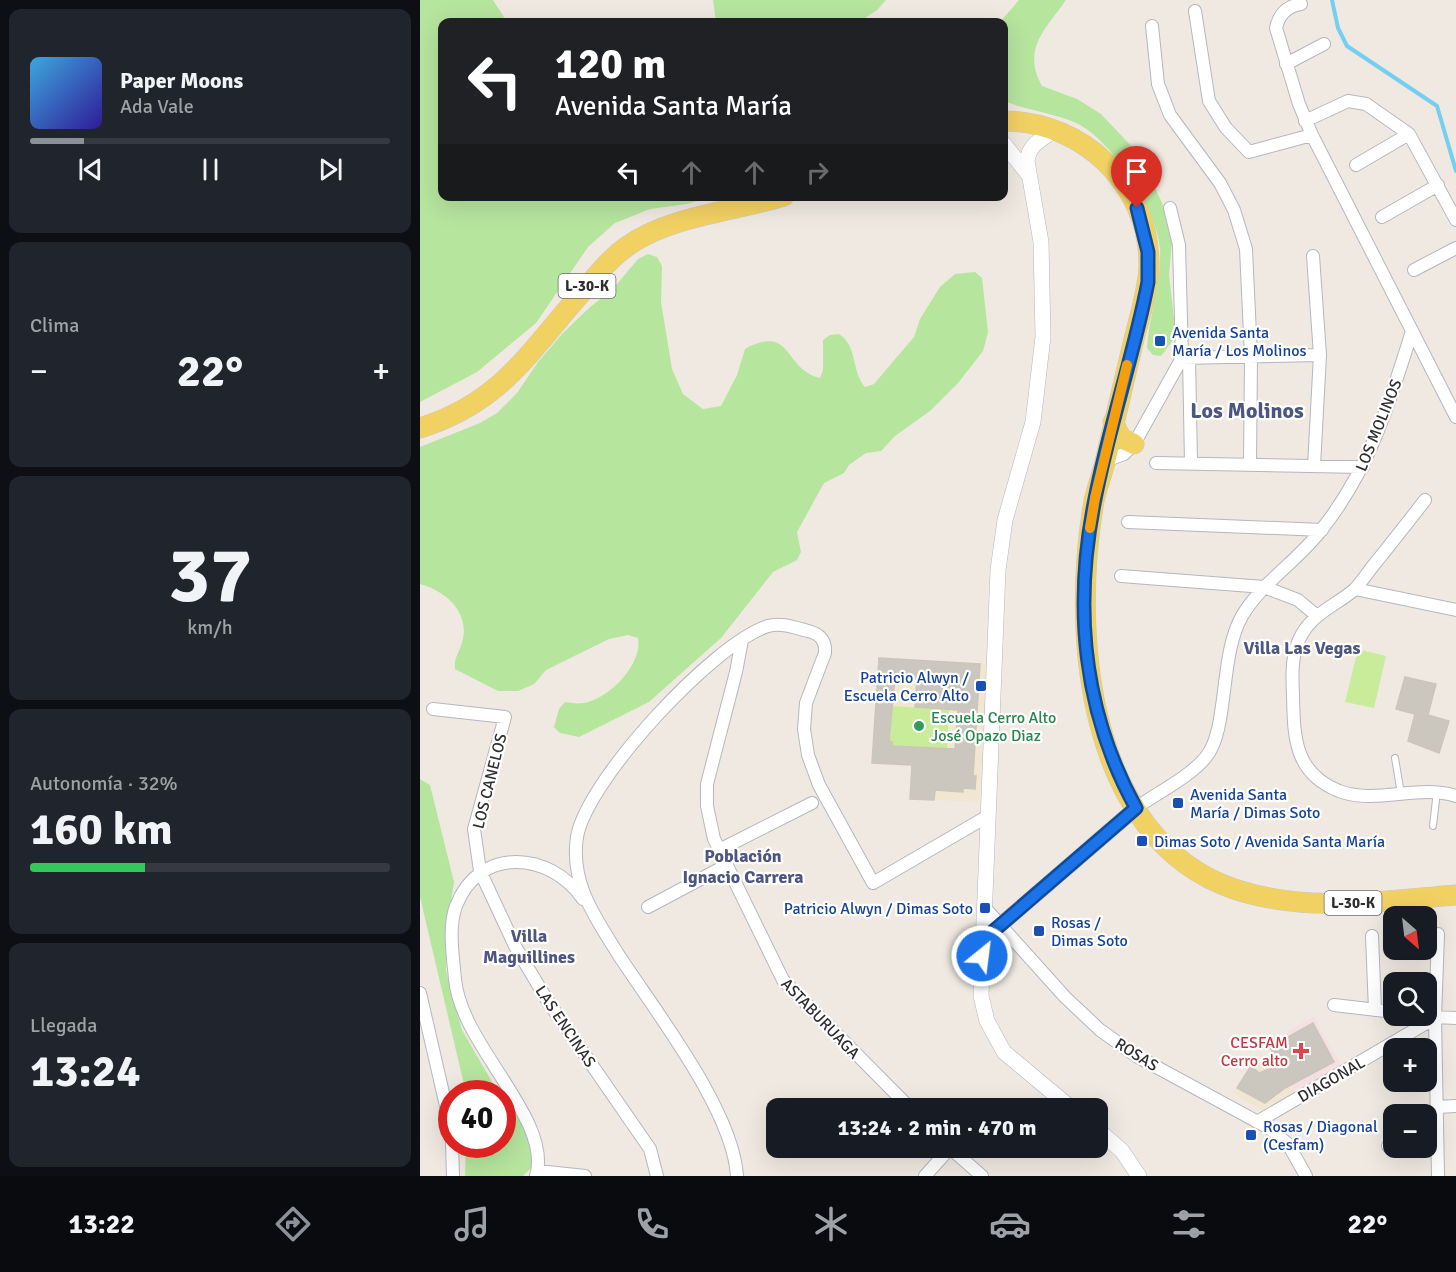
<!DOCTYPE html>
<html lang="es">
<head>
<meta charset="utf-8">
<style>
	:root { --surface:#171b24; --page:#20242c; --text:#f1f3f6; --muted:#9ea1a6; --line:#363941; --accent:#8c9099 }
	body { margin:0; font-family:Signika,sans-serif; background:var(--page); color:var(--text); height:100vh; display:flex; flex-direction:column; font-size:22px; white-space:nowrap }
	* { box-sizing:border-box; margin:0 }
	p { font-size:20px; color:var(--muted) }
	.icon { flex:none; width:33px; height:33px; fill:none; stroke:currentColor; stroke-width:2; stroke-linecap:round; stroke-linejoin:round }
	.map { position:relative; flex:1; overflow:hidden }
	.sheet { display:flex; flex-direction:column; gap:9px; padding:9px; background:#0d0f14; width:420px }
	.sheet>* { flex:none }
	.top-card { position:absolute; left:18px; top:18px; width:570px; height:183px; border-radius:12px; box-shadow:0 6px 24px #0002; background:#202124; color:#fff; overflow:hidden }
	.needle { width:39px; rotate:152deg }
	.controls { position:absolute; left:963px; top:906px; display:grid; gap:12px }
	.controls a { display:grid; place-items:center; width:54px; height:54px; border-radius:12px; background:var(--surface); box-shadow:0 6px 24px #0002; font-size:30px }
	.speed { position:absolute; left:18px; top:1080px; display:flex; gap:12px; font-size:30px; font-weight:700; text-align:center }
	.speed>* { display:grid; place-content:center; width:78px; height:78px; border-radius:50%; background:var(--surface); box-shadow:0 6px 24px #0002; line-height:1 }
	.speed .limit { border:9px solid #d22; background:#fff; color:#111 }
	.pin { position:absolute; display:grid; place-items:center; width:51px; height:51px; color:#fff; margin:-62px -26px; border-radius:50% 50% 50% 0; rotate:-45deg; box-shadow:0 0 6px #0007 }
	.pin .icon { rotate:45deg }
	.me { position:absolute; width:66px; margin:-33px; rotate:29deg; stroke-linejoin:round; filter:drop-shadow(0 0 4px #0008) }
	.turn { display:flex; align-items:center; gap:21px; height:126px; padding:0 18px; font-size:27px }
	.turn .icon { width:78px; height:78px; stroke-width:2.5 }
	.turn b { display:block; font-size:42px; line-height:51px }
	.lanes { display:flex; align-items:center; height:57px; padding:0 18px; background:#0003; justify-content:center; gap:30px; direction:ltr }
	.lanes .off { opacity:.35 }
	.big { font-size:45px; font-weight:700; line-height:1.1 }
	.sheet .card { flex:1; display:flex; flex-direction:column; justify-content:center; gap:9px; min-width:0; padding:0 21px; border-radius:12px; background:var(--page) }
	.sheet .dial { align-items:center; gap:0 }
	.dial b { font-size:78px; line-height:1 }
	.song { display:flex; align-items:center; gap:18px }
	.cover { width:72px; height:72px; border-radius:9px; background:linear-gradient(135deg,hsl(200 70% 55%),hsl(250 70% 35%)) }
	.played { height:6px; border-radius:3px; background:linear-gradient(90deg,var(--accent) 15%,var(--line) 15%) }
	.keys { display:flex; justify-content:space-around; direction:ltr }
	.heat { display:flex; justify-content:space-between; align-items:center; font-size:33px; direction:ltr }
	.charge { height:9px; border-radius:4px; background:linear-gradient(90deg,#34c759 32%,var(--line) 0) }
	.trip { position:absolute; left:346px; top:1098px; width:342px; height:60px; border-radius:12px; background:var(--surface); box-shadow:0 6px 24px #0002; font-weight:700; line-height:60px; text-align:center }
	.dock { display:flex; height:96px; justify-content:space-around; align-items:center; background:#090b0e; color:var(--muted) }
	.dock .icon { width:42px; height:42px }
	.dock .selected { color:var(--accent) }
	.dock b { font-size:27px; color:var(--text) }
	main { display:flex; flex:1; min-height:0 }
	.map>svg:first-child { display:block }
</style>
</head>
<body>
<main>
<section class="sheet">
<div class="card">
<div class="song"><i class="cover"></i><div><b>Paper Moons</b><p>Ada Vale</p></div></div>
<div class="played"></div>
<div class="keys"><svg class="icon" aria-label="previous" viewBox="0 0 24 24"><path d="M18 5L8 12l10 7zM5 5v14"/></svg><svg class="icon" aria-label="pause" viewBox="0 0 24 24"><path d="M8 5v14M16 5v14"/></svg><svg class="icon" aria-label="next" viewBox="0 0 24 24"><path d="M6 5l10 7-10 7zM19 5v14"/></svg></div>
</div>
<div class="card"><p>Clima</p>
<div class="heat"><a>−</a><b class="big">22°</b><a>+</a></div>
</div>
<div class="card dial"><b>37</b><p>km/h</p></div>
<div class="card"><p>Autonomía · 32%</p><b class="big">160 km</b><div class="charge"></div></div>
<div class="card"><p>Llegada</p><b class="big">13:24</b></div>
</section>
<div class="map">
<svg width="1036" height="1176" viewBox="0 0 1036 1176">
	<rect width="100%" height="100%" fill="#efe9e1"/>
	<path fill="#f0e6d1" d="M 459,658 L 569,664 L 559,802 L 490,799 L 491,765 L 452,763 Z
		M 836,1055 L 854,1058 L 876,1094 L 844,1111 L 812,1093 Z"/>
	<path fill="#f5dfe0" d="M 893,1017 L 922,1067 L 876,1094 L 846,1044 Z"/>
	<path fill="#b6e59e" d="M 0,0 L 73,0 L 87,22 L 22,22 L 22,196 L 291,197 L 267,204 L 230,209 L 195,223 L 168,247 L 116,323 L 57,372 L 0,402 Z
		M 293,0 L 466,0 L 457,10 L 439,22 L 296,22 Z
		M 599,0 L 646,0 C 627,28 601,48 622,86 L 657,99 L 681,114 L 714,149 L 725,166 L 742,203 L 752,241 L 749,275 L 756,336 L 741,356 L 733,355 L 727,348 C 729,314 742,282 740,248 C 737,209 690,137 654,122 C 632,113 606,110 584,101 L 584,22 L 580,22 Z
		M 228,254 L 237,257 L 242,266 L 241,302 L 252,369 L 263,394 L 283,409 L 301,406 L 317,375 L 325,349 C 373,323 363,369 400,378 L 403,370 L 403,340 L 410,335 L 419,334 C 438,346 431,371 445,387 L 454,384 L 494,337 L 500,319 L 520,287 L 535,274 L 555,272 L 562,278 L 568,332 L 563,351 L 538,383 L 510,411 L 475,436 L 461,451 L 446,453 L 429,465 L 424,473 L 404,483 L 377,532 L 381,552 L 377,560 L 353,572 L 301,638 L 229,702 L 159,737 L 140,733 L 134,727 L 139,709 L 145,702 C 151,703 158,704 164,703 C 189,699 223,664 218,638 L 208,635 L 189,639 L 126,670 L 114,684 L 98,691 L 78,691 L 35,669 C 34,657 39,653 42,643 C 51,613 26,591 0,584 L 0,447 L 60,423 L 77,413 L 97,393 L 118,362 L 143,333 L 170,307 L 192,290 L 218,259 Z
		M 0,779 L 10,785 L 34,882 L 27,926 L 26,971 L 42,1030 L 71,1080 L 76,1093 L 46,1093 L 0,897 Z
		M 83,1105 L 85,1109 L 95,1111 L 111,1145 L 111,1168 L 103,1176 L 45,1176 L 46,1145 L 82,1144 Z"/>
	<path fill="#c9ec9a" d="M 938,649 L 966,656 L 954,708 L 925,702 Z
		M 472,706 L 529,710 L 527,749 L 472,746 L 472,742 L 469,741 Z"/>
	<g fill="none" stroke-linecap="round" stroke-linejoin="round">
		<path stroke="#75cff0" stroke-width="4" d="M 912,0 L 918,28 L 927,46 L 1017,106 L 1036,171"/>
	</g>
	<path fill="#cbc7bf" stroke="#cbc5ba" stroke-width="1.5" fill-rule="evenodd" d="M 459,658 L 560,664 L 553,776 L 556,776 L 555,789 L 543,788 L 543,792 L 515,790 L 514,800 L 490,799 L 492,765 L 452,763 ZM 475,678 L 497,679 L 495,707 L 538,710 L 535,749 L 472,746 L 472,742 L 469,741 Z
		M 985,677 L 1016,684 L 1008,715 L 1029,721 L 1019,753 L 988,741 L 995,714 L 976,709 Z
		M 893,1023 L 914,1062 L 865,1088 L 845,1103 L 817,1088 L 831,1066 L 839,1073 L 859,1065 L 850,1047 Z"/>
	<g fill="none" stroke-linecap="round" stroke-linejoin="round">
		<g stroke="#b4b7c1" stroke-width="8">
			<path id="service" d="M 975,758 L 981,794
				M 1013,826 L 1017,791"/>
		</g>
		<g stroke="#b4b7c1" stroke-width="14">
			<path id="minor" d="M 881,4 C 867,6 859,14 856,28 L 879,104 L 892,135 L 1036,417
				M 775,11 L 789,101 L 806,128 L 829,152 L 892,135
				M 732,26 L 738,84 L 750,115 L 800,183 L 814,210 L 826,249 L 831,356 L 830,465
				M 866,64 L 904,44
				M 885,121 L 928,101 L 946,104 L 989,134 L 1036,220
				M 936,165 L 989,134
				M 962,217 L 1018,185
				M 893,256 L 900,355 L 894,466
				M 994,270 L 1036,248
				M 769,357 L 771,464
				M 762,358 L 900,355
				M 685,461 L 704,454 L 714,444 L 762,358 L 759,245 L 750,208
				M 736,463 L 943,467
				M 1005,500 C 989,521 973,541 957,561 C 949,570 942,582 934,590 C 916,605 894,613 882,634 C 871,653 872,674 873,696 C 874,737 874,773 919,791 C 957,805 998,784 1036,796
				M 708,522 L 902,530
				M 701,576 L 844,587 L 878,600 L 897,616
				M 935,589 L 1036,610
				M 322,640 L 316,672 L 287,784 L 287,806 L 294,839 L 363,980 L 490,1108
				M 13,709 L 85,717 L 54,829 L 60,871 L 95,946 L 127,1000 L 230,1149 L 237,1176
				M 716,808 C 737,793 771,776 786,757 C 809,729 799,656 822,616 C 842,582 878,561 902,529 C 949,470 970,402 992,331
				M 299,850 L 392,803
				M 228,907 L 307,865
				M 565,908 L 645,997 L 680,1030 L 718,1057 L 849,1128 L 868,1144 L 886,1176
				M 1018,934 L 1015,1018 L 1018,1176
				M 952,936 L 955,1010
				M 0,993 L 32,1132
				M 914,1005 L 974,1012
				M 996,1016 L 1036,1018
				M 1017,1107 L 1036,1106
				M 837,1122 L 1015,1018
				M 32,1144 L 33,1176
				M 968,1146 L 974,1144
				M 530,1148 L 562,1176
				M 118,1171 L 165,1176
				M 116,1176 C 133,1119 41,1046 35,979 C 33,957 28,927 36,906 C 59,846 130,851 163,899
				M 317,1176 C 313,1110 235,1011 198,954 C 175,917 150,883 157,837 C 166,781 294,643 348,626 C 361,622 376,628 388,631 C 400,634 406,640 405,653 L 386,703 L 384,729 L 388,755 L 399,785 L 453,883 L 568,816
				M 505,1176 L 530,1148"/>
		</g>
		<g stroke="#b4b7c1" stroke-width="16">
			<path id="tertiary" d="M 635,130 C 622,139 609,144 607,161 L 621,242 L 623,337 L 613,422 L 585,520 L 578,570 L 561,996 L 567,1021 L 584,1052 L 651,1108
				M 584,144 L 608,174
				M 563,940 L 716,808
				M 678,1130 L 702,1151 L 719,1176"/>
		</g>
		<g stroke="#c9c9c9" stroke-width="21">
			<path id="primary" d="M 584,121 C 663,121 730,185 729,266 C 728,291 720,315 714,339 C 704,380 695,421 685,462 C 682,475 677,487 674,501 C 651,631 666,838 814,889 C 886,913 962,901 1036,895
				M 693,422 L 701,438 L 714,444
				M 0,428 C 83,402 110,350 164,290 C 178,274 191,257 209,245 C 250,216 316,211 364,196"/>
		</g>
		<use href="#service" stroke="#fff" stroke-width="6"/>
		<use href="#minor" stroke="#fff" stroke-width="12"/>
		<use href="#tertiary" stroke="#fff" stroke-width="15"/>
		<use href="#primary" stroke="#f2d163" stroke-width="20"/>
	</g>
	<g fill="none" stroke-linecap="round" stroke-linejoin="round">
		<g stroke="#114b97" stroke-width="15">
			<path id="route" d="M 562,956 L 563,940 L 716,808 C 663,712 653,606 675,499 C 689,426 714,355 728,282 L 728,252 L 717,208"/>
		</g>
		<use href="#route" stroke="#1a73e8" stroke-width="10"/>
		<path stroke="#f59e0b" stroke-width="10" d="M 670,528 L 675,498 L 707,365"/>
	</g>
	<g fill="#1a4fb4" stroke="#fff" stroke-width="2">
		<rect x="734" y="335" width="12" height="12" rx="3"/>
		<rect x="555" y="680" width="12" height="12" rx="3"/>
		<rect x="752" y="797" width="12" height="12" rx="3"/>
		<rect x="716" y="835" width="12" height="12" rx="3"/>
		<rect x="559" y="902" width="12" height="12" rx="3"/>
		<rect x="613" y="925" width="12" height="12" rx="3"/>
		<rect x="825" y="1129" width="12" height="12" rx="3"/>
	</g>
	<circle fill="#2e9e5b" stroke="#fff" stroke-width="2" cx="499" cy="726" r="6"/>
	<path fill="#e0444e" stroke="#fff" stroke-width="2" d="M878 1042h6v6h6v6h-6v6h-6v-6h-6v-6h6z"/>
	<g text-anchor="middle" stroke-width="4.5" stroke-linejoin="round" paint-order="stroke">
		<g fill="#fff" stroke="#6d6d6d" stroke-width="1.5">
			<rect x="138.5" y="274" width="57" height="24" rx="4.5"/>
			<rect x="904.5" y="891" width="57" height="24" rx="4.5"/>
		</g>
		<g font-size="15" font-weight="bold" fill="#2e2e2e">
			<text x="167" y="291">L-30-K</text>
			<text x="933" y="908">L-30-K</text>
		</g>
		<g font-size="16" fill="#164399" stroke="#fff" text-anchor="start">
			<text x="752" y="338">Avenida Santa<tspan x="752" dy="18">María / Los Molinos</tspan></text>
			<text x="549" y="683" text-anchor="end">Patricio Alwyn /<tspan x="549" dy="18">Escuela Cerro Alto</tspan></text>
			<text x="770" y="800">Avenida Santa<tspan x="770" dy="18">María / Dimas Soto</tspan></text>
			<text x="734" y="847">Dimas Soto / Avenida Santa María</text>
			<text x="553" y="914" text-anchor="end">Patricio Alwyn / Dimas Soto</text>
			<text x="631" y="928">Rosas /<tspan x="631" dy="18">Dimas Soto</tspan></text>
			<text x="843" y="1132">Rosas / Diagonal<tspan x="843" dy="18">(Cesfam)</tspan></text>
		</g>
		<g font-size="16" fill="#2e2e2e" stroke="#fff">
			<text transform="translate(958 425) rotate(-68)" y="6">LOS MOLINOS</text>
			<text transform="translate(69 781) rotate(-76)" y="6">LOS CANELOS</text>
			<text transform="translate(401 1018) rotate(46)" y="6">ASTABURUAGA</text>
			<text transform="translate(146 1026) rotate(56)" y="6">LAS ENCINAS</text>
			<text transform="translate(717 1054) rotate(32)" y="6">ROSAS</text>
			<text transform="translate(911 1079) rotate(-30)" y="6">DIAGONAL</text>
		</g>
		<g font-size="16" fill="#27864d" stroke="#fff" text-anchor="start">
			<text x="511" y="723">Escuela Cerro Alto<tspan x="511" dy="18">José Opazo Diaz</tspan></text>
		</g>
		<g font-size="16" fill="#be3a42" stroke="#fff" text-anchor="end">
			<text x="868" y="1048">CESFAM<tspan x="868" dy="18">Cerro alto</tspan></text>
		</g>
		<g font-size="18" font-weight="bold" fill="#4d5680" stroke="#fff">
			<text x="882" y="654">Villa Las Vegas</text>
			<text x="323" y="862">Población<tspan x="323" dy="21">Ignacio Carrera</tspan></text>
			<text x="109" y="942">Villa<tspan x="109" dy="21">Maguillines</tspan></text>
		</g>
		<g font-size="22" font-weight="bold" fill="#4d5680" stroke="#fff">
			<text x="827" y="418">Los Molinos</text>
		</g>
	</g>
</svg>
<div class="controls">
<a><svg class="needle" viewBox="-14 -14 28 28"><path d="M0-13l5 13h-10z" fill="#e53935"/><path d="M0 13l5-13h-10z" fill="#9ea1a6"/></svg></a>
<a><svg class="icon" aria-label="search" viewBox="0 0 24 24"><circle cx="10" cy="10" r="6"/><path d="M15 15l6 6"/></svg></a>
<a>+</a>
<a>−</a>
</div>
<div class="speed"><div class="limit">40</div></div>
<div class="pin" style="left:717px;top:208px;background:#d93025"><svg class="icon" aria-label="arrive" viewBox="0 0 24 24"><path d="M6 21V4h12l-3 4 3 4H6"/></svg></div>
<svg class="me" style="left:562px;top:956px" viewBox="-20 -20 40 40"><circle r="17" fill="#1a73e8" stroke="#fff" stroke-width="3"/><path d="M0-11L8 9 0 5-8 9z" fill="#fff"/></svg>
<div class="trip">13:24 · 2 min · 470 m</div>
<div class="top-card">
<div class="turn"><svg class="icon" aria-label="left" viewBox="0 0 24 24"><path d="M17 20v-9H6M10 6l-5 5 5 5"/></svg><div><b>120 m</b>Avenida Santa María</div></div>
<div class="lanes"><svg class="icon" aria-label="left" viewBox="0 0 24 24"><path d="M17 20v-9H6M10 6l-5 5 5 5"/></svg><svg class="icon off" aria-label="ahead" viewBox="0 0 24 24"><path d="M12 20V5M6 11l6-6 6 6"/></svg><svg class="icon off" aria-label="ahead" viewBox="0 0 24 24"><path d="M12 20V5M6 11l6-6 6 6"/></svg><svg class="icon off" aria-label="right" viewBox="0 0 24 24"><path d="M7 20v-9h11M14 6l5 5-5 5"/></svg></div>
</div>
</div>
</main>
<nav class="dock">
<b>13:22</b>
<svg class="icon selected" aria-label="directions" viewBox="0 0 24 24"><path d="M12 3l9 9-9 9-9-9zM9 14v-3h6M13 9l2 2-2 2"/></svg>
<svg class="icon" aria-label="music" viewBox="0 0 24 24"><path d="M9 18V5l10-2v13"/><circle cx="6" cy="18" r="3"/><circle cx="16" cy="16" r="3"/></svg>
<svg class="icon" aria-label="phone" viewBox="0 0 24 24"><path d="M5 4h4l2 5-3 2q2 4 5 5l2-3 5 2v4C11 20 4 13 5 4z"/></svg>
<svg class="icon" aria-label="climate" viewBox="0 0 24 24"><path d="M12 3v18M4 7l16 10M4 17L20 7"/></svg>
<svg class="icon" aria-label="car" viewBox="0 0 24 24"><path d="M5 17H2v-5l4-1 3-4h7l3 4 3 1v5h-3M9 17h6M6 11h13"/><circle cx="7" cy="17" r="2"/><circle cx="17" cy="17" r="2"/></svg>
<svg class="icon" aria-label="filters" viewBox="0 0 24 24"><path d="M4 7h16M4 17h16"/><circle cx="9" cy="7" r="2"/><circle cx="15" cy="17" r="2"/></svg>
<b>22°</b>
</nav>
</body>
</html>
